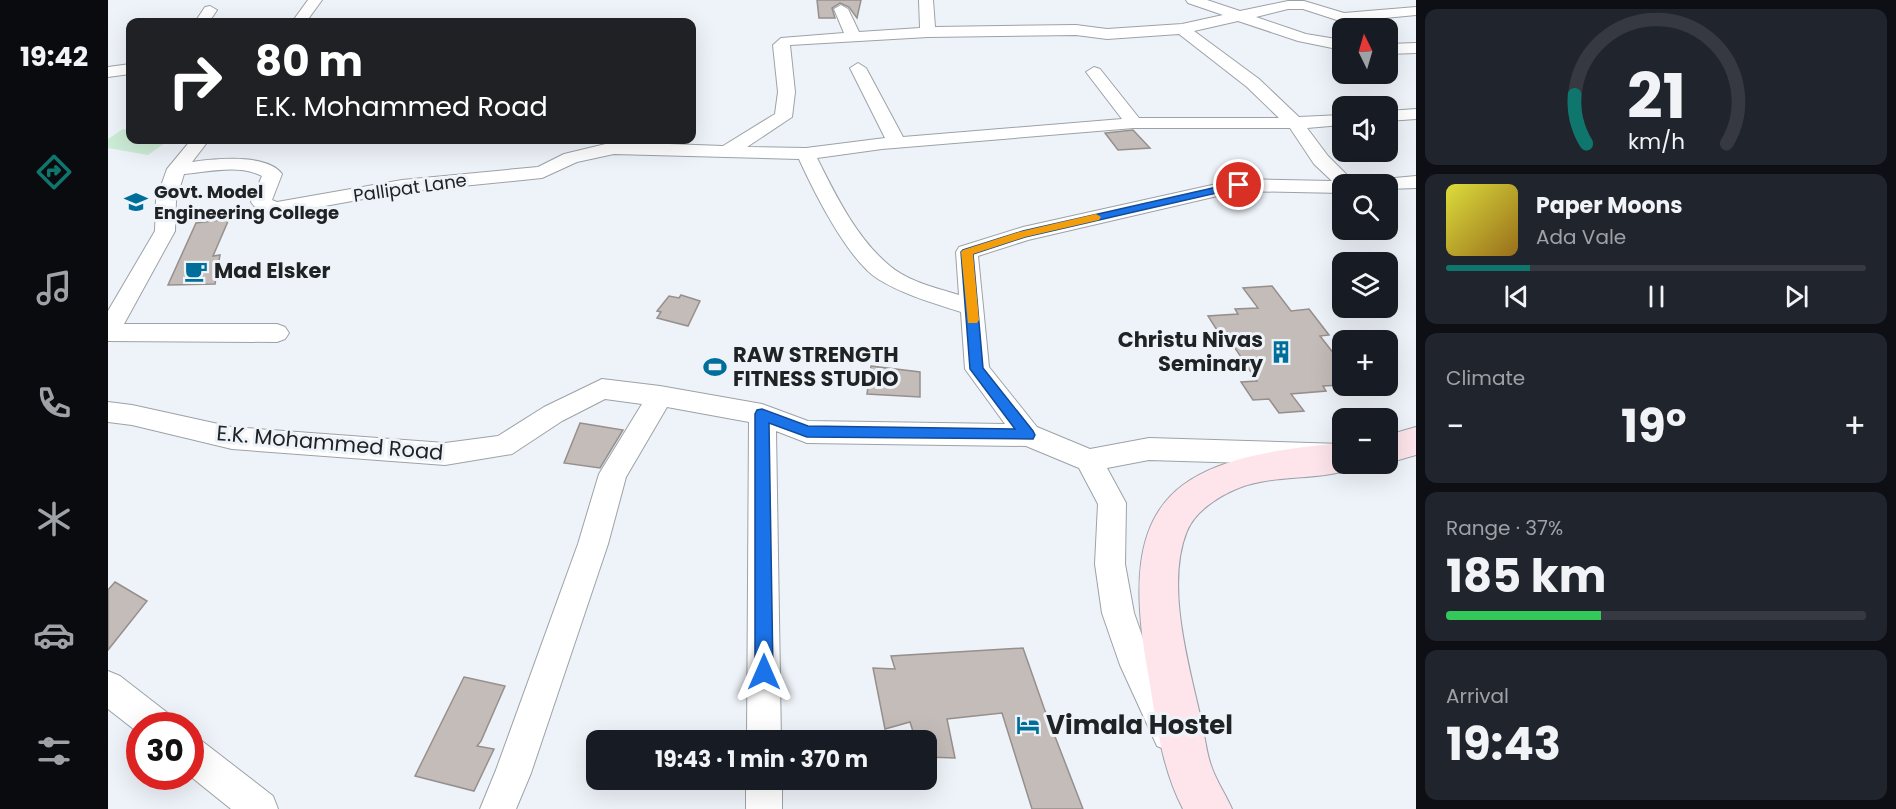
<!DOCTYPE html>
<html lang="en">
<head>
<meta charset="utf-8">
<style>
	:root { --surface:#171b24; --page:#20242c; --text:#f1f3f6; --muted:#9ea1a6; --line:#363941; --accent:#0f766e }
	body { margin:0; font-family:Poppins,sans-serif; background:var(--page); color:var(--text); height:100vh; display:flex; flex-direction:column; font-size:22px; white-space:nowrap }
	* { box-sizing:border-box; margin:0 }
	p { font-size:20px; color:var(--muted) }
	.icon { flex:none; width:33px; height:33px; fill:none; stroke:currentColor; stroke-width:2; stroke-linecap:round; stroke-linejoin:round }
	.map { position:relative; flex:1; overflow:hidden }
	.drawer { display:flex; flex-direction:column; gap:9px; padding:9px; background:#0d0f14; width:480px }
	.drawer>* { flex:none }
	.guide { position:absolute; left:18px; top:18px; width:570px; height:126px; border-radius:12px; box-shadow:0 6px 24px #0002; background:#202124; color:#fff; overflow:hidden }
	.needle { width:39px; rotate:355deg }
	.fabs { position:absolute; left:1224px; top:18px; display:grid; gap:12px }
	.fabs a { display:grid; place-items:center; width:66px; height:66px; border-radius:12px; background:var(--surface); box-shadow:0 6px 24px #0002; font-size:30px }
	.speed { position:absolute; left:18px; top:712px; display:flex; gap:12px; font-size:30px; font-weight:700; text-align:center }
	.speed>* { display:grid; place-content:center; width:78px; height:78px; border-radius:50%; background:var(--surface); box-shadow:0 6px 24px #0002; line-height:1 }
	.speed .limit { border:9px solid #d22; background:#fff; color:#111 }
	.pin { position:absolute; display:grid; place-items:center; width:51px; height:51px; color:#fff; margin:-26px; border:3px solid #fff; border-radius:50%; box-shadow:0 2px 6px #0007 }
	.me { position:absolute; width:66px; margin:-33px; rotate:0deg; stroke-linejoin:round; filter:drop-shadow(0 0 4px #0008) }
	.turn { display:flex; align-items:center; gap:21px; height:126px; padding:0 30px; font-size:27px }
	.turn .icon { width:78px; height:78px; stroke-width:2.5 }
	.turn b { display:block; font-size:42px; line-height:51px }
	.big { font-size:45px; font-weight:700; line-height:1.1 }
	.drawer .tile { flex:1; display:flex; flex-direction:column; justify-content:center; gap:9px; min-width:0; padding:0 21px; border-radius:12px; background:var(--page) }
	.drawer .dial { align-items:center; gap:0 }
	.dial svg { height:156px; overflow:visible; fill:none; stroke:var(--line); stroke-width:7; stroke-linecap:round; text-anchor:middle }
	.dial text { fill:var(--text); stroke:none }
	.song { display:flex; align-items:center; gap:18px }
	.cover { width:72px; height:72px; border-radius:9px; background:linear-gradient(135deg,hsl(60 70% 55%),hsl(40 70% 35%)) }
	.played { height:6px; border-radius:3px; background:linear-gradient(90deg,var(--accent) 20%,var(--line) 20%) }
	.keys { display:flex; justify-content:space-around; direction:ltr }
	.heat { display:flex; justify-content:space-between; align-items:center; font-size:33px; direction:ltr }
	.charge { height:9px; border-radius:4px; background:linear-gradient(90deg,#34c759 37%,var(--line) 0) }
	.trip { position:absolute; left:478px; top:730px; width:351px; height:60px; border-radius:12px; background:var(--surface); box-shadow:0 6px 24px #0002; font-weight:700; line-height:60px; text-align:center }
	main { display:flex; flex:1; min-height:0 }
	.tab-bar { display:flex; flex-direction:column; width:108px; justify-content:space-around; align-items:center; background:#090b0e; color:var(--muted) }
	.tab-bar .icon { width:42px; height:42px }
	.tab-bar .selected { color:var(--accent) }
	.tab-bar b { font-size:27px; color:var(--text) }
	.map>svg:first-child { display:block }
</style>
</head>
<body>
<main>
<nav class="tab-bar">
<b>19:42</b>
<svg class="icon selected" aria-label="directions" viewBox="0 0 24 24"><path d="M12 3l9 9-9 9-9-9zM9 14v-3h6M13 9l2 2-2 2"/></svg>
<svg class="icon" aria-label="music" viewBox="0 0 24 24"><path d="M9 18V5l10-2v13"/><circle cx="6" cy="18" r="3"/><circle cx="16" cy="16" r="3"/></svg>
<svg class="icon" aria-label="phone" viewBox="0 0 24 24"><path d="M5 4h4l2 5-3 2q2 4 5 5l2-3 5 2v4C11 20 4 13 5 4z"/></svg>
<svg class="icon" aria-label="climate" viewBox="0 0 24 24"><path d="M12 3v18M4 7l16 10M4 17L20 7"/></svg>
<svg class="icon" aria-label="car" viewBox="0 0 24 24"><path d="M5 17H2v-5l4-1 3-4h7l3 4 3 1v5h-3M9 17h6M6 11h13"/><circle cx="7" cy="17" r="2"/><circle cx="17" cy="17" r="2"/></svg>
<svg class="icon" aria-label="filters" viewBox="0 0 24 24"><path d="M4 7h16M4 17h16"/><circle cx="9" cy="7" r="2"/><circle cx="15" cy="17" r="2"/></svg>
</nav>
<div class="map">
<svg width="1308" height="809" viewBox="0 0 1308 809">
	<rect width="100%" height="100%" fill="#eef3f9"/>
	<path fill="#ccecd6" d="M 15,129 L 22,130 L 22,140 L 61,140 L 40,155 L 0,148 L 0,139 Z"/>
	<path fill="#c4bcb9" stroke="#968f8c" stroke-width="1.5" d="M 709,0 L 753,0 L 749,18 L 741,7 L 732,3 L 724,8 L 727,18 L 711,18 Z
		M 1025,130 L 1042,148 L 1010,150 L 997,133 Z
		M 121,219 L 105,256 L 112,255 L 107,284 L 60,285 L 88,223 Z
		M 1164,286 L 1183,311 L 1201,309 L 1221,335 L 1212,336 L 1234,364 L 1234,385 L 1215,386 L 1218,391 L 1183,394 L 1196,411 L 1171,413 L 1161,399 L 1145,400 L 1133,382 L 1149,381 L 1123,342 L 1117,343 L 1100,316 L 1130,314 L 1127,309 L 1150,308 L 1135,288 Z
		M 573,295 L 592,301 L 580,326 L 549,318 L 553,312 L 549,311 L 561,296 L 571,298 Z
		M 763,366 L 812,372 L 812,397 L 759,394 Z
		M 472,423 L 515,430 L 492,468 L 456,463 Z
		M 7,582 L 39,601 L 0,650 L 0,590 Z
		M 915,648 L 936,708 L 975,809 L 924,809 L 894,713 L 839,719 L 847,758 L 819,757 L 819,741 L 808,741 L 802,722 L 777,729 L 765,668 L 787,669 L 783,656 Z
		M 356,677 L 397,686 L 373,741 L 369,746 L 386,749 L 366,791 L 307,776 Z"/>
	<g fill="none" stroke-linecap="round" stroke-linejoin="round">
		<g stroke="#9ca2a7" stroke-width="2">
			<path id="street" d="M 200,0 L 214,0 L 198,22 L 184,22 Z
				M 811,0 L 825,0 L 827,27 L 968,25 L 999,29 L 1074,24 L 1115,15 L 1080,3 L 1078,0 L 1099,0 L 1132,11 L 1180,1 L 1196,1 L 1236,13 L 1308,7 L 1308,15 L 1235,22 L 1195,9 L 1180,9 L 1148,17 L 1198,34 L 1234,40 L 1234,50 L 1190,41 L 1130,21 L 1086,31 L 1151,79 L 1191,117 L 1234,115 L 1234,125 L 1199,128 L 1220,156 L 1248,184 L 1234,184 L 1234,193 L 1131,191 L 920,240 L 870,256 L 881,367 L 929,427 L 982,449 L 1041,438 L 1234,444 L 1234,464 L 1242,464 L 1234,466 L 1041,460 L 999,468 L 1018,503 L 1017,564 L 1026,613 L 1042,658 L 1078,734 L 1073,746 L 1061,751 L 1049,746 L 1012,665 L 994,613 L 987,564 L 990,504 L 971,468 L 918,446 L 699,443 L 668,431 L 673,741 L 639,741 L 641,422 L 559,407 L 518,477 L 500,544 L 423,773 L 408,809 L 372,809 L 388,770 L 470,544 L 491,474 L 534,404 L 497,399 L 454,421 L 404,454 L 337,465 L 124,449 L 24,425 L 0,422 L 0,402 L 24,405 L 124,427 L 337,443 L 390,436 L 436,407 L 494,379 L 552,386 L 654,404 L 700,421 L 897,424 L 857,369 L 853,312 C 825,303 796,295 770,279 C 740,260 706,192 691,159 L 506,154 L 469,162 L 434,178 L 294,192 L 167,215 L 146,206 L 143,202 L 154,176 C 130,164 101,172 76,174 L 68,200 L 67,231 L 16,324 L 169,324 L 177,327 L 181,333 L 177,339 L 169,342 L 0,341 L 0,311 L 47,231 L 48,200 L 59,169 L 83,140 L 101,140 L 84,162 C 106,159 159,153 174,174 L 164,200 L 169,202 L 294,180 L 430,167 L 456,154 L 506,142 L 615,146 L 667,114 L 670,92 L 665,45 L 673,38 L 736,33 L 726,9 L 733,5 L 740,9 L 751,32 L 812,28 ZM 1071,34 L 1139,87 L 1171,118 L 1031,118 L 992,69 L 986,67 L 978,72 L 1014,119 L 795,137 L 758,68 L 750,63 L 742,68 L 777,138 L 698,148 L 639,147 L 684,117 L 687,92 L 682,45 L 820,37 L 968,35 L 999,39 ZM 1026,128 L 1182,128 L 1206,164 L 1224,181 L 1131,179 L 915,227 L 851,247 L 848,252 L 851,295 C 829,288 801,282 782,266 C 749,239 728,196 709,158 L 774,149 Z
				M 102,6 L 109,10 L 101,22 L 87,22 L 97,7 Z
				M 1308,43 L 1308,53 L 1280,54 L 1280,44 Z
				M 22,64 L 22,74 L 0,77 L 0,67 Z
				M 1308,109 L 1308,119 L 1280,121 L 1280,111 Z
				M 1308,176 L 1308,188 L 1280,189 L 1280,184 L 1262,184 L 1265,180 Z
				M 0,671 L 12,676 L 61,714 L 66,726 L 32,726 L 32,734 L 0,709 Z
				M 82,736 L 94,741 L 165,796 L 170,809 L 123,809 L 82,776 Z
				M 638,780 L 674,780 L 674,809 L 638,809 Z"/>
		</g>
		<g stroke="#9ca2a7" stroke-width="2">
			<path id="secondary" d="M 1308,427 L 1308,455 L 1280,463 L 1280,435 Z
				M 1234,443 L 1234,464 L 1249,464 L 1246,468 C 1208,482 1164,473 1126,490 C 1108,498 1087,512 1079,531 C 1057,585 1081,665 1093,719 C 1097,735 1098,753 1104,768 C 1109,782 1118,795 1124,809 L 1075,809 C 1053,767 1048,719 1040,673 C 1007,493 1068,458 1234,443 Z"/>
		</g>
		<use href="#street" fill="#fff" fill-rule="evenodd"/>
		<use href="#secondary" fill="#fee5eb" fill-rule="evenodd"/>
	</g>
	<path fill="#1a73e8" stroke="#114b97" stroke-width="1.5" d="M 1131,182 L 1135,182 L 1135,187 L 917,237 L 865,254 L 875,368 L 925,431 L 927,435 L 925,439 L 699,437 L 661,423 L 665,672 L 662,678 L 656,681 L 650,678 L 647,672 L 647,414 L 649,410 L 654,409 L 700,426 L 907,429 L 862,369 L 853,252 L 855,250 L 915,231 Z"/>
	<path fill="#f59e0b" d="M 988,214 L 993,217 L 991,220 L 917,237 L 865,254 L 871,320 L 869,323 L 860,323 L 853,252 L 855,250 L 911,232 Z"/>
	<defs>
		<g id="university-bare" transform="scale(1.8)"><path d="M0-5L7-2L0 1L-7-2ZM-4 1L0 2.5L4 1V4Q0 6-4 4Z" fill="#006e9a" stroke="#eef3f9" stroke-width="2.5" paint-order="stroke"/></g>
		<g id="cafe-bare" transform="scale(1.8)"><path d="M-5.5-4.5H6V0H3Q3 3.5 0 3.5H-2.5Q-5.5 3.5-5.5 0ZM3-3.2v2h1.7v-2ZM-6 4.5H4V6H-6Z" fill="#006e9a" stroke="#eef3f9" stroke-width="2.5" paint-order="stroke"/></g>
		<g id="building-bare" transform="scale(1.8)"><path d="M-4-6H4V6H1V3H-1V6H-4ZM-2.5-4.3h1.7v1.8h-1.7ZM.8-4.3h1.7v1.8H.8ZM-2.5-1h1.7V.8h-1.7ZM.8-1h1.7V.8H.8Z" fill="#006e9a" stroke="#eef3f9" stroke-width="2.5" paint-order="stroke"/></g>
		<g id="stadium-bare" transform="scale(1.8)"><path d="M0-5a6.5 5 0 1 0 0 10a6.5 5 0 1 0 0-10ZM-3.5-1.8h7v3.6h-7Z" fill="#006e9a" stroke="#eef3f9" stroke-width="2.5" paint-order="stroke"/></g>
		<g id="hotel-bare" transform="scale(1.8)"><path d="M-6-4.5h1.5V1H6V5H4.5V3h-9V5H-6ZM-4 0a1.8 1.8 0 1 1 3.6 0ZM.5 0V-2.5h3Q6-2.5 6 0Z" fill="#006e9a" stroke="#eef3f9" stroke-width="2.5" paint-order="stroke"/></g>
	</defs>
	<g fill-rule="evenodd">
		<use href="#university-bare" x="28" y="202"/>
		<use href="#cafe-bare" x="88" y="271"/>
		<use href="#building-bare" x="1173" y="352"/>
		<use href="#stadium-bare" x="607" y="367"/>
		<use href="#hotel-bare" x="920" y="725"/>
	</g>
	<g text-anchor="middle" stroke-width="6" stroke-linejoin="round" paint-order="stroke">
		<g font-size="18" fill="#202324" stroke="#eef3f9">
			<text transform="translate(302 188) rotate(-8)" y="6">Pallipat Lane</text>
		</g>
		<g font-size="18" font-weight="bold" fill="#202324" stroke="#eef3f9" text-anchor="start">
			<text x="46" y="198">Govt. Model<tspan x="46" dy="21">Engineering College</tspan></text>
		</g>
		<g font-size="21" font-weight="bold" fill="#202324" stroke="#eef3f9" text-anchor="start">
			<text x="106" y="278">Mad Elsker</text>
			<text x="1155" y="347" text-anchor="end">Christu Nivas<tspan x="1155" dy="24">Seminary</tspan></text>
			<text x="625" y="362">RAW STRENGTH<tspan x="625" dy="24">FITNESS STUDIO</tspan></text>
		</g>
		<g font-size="21" fill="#202324" stroke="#eef3f9">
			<text transform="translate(222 443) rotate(5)" y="7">E.K. Mohammed Road</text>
		</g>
		<g font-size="26" font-weight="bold" fill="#202324" stroke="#eef3f9" text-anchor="start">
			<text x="938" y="734">Vimala Hostel</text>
		</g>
	</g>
</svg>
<div class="fabs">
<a><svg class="needle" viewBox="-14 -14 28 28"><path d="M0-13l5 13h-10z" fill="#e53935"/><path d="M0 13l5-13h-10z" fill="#9ea1a6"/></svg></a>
<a><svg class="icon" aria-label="sound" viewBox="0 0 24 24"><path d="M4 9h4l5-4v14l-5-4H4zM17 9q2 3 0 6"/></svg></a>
<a><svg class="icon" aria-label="search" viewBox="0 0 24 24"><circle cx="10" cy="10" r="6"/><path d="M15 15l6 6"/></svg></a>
<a><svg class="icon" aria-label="layers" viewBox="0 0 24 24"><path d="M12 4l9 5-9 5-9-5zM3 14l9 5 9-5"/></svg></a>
<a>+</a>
<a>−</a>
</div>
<div class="speed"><div class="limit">30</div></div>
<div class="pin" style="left:1131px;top:185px;background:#d93025"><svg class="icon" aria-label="arrive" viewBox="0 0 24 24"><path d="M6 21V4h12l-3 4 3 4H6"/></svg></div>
<svg class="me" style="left:656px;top:672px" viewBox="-20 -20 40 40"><path d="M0-17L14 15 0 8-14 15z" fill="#1a73e8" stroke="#fff" stroke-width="4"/></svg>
<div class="trip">19:43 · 1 min · 370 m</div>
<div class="guide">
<div class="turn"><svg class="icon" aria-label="right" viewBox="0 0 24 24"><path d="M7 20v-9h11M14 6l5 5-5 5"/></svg><div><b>80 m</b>E.K. Mohammed Road</div></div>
</div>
</div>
<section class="drawer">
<div class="tile dial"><svg viewBox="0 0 100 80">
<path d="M14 69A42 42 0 1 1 86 69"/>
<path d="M14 69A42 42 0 0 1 8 44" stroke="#0f766e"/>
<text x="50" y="56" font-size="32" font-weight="700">21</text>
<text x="50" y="72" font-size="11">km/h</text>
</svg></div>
<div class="tile">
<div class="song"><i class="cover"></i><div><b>Paper Moons</b><p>Ada Vale</p></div></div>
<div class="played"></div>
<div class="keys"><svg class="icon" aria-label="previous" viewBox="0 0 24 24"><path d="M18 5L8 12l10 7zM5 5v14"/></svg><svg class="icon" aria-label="pause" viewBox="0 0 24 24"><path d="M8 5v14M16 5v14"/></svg><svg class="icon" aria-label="next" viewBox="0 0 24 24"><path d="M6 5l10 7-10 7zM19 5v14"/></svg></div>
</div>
<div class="tile"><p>Climate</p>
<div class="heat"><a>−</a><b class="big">19°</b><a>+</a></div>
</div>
<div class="tile"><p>Range · 37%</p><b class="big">185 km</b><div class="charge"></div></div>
<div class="tile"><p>Arrival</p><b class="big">19:43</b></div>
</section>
</main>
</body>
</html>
